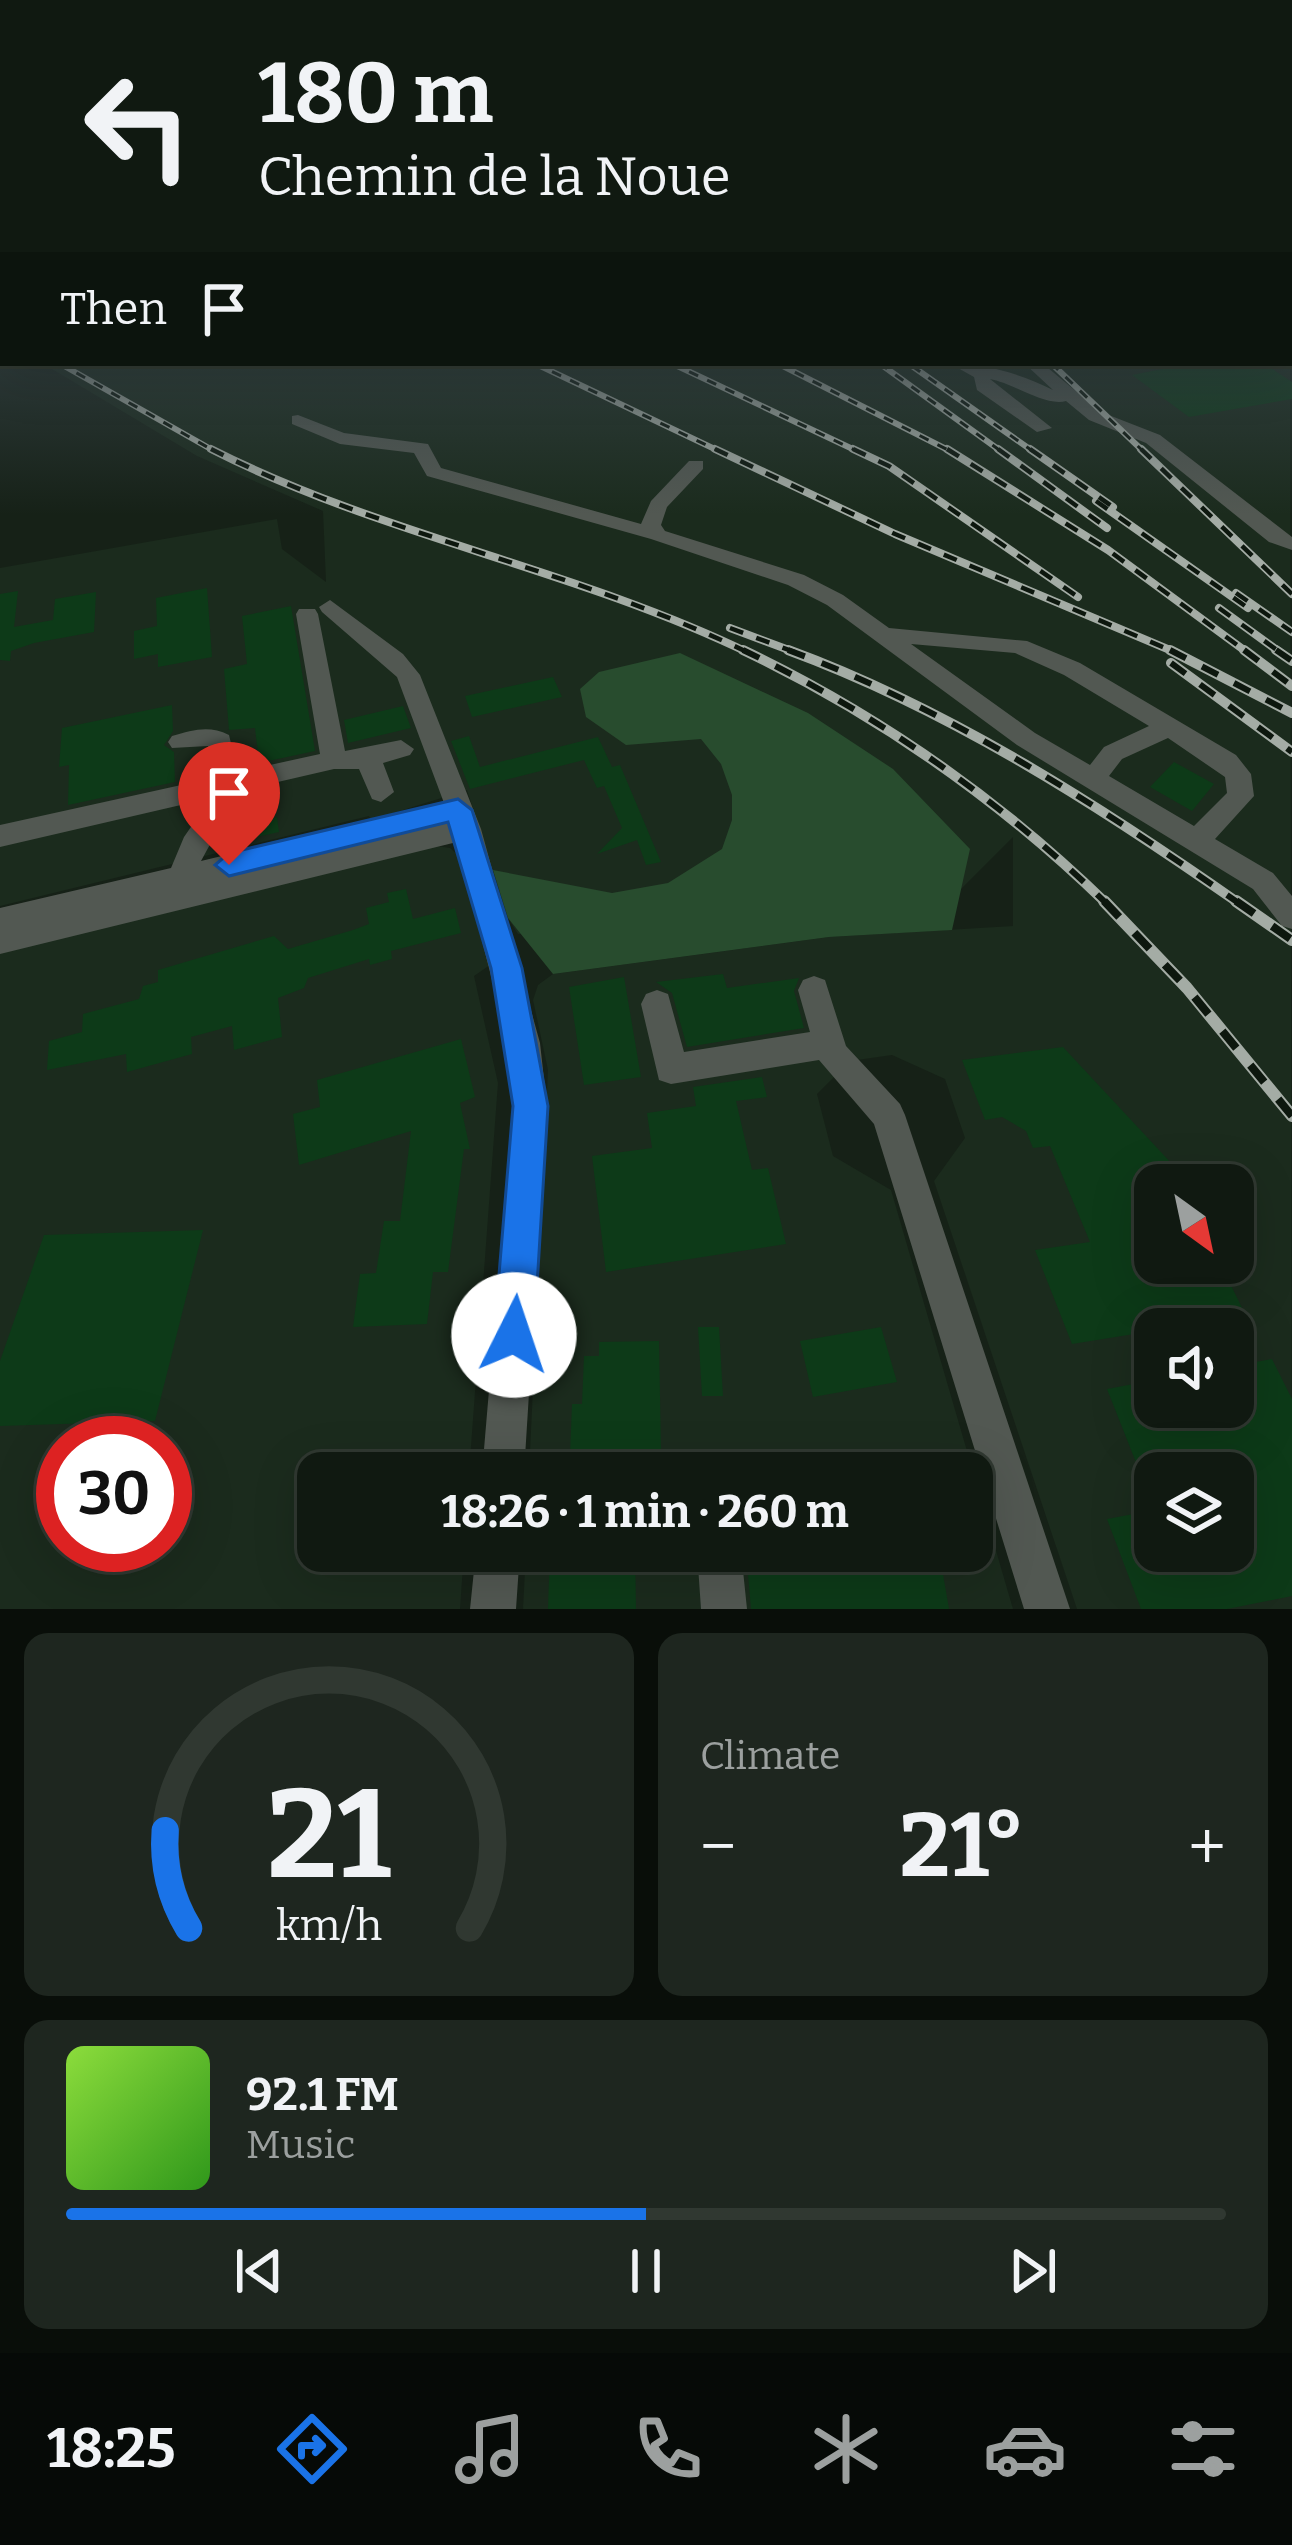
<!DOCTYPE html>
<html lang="en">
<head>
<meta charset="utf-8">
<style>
	:root { --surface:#101911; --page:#1e261f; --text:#f1f3f6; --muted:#9ca09f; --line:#303831; --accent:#1a73e8 }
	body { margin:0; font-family:Bitter,serif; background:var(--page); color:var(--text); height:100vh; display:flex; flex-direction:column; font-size:45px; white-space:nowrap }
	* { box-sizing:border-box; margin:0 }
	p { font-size:39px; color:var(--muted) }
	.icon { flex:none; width:66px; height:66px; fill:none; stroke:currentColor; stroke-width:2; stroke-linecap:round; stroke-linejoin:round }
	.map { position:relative; height:1609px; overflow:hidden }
	.sheet { display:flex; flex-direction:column; gap:24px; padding:24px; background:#090e09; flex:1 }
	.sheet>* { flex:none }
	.top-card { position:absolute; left:0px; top:0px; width:1293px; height:366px; box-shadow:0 12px 48px #0002,0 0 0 3px var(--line); background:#101911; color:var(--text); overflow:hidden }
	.needle { width:78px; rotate:147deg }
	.tools { position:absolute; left:1134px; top:1164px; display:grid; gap:24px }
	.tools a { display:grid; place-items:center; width:120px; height:120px; border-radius:24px; background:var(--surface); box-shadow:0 12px 48px #0002,0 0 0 3px var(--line); font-size:60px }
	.speed { position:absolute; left:36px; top:1416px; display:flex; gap:24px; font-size:60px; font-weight:700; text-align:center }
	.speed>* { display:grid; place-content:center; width:156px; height:156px; border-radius:50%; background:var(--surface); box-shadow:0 12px 48px #0002,0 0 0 3px var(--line); line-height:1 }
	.speed .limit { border:18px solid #d22; background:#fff; color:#111 }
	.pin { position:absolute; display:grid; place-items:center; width:102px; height:102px; color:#fff; margin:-123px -51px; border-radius:50% 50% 50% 0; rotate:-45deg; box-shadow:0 0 12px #0007 }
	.pin .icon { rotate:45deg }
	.me { position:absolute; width:132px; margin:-66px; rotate:4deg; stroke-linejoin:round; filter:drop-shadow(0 0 9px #0008) }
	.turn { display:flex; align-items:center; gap:42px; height:252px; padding:0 60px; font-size:54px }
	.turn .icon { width:156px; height:156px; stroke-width:2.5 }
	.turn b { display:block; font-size:84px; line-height:102px }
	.then { display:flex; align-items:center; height:114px; padding:0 60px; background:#0003; gap:24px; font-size:45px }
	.big { font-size:90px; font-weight:700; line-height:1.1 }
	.sheet .widget { flex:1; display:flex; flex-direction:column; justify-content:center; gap:18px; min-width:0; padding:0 42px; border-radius:24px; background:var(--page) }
	.sheet .dial { align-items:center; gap:0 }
	.dial svg { height:312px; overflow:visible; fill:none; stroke:var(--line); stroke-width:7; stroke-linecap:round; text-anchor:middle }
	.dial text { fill:var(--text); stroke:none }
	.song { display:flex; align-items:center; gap:36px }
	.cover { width:144px; height:144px; border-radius:18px; background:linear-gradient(135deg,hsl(90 70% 55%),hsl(110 70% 35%)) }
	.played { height:12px; border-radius:6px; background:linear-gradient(90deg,var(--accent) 50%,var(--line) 50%) }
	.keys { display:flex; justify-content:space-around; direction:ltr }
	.heat { display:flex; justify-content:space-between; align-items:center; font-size:66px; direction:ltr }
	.sheet .tiles { flex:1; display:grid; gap:24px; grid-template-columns:1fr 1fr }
	.widget:last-child { grid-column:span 2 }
	.trip { position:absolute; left:297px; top:1452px; width:696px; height:120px; border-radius:24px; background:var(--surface); box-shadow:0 12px 48px #0002,0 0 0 3px var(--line); font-weight:700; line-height:120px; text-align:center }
	.dock { display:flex; height:192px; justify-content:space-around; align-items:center; background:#060a07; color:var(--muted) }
	.dock .icon { width:84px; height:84px }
	.dock .on { color:var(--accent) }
	.dock b { font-size:54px; color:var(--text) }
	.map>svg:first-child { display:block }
</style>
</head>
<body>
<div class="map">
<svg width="1292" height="1609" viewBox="0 0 1292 1609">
	<rect width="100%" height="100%" fill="#162117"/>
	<path fill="#1b2b1d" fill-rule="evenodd" d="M 1290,347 L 1292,1609 L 1077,1609 L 934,1181 L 965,1138 L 945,1079 L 892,1055 L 850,1061 L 817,1094 L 833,1156 L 891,1190 L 1013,1609 L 523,1609 L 526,1551 L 972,1551 L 972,1473 L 529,1473 L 548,1070 L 533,1000 L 538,985 L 553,974 L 829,937 L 1013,926 L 1013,837 L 946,904 L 518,934 L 508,918 L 467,790 L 371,820 L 369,816 L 0,906 L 0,568 L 277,519 L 282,549 L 326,582 L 323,511 L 197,456 L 42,363 L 1290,363 ZM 1155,1185 L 1233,1185 L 1233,1263 L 1155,1263 ZM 1155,1329 L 1233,1329 L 1233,1407 L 1155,1407 ZM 1155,1473 L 1233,1473 L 1233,1551 L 1155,1551 Z
		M 423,844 L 450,848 L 459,856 L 490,965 L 474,976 L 498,1083 L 469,1473 L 318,1473 L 318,1551 L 464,1551 L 460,1609 L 0,1609 L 0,947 ZM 63,1443 L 165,1443 L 165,1545 L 63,1545 Z"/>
	<path fill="#284c2e" d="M 680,653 L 808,713 L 893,769 L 970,849 L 952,930 L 829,937 L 553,974 L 508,918 L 493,870 L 612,893 L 668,883 L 722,849 L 732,820 L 732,795 L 721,764 L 701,739 L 626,745 L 586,717 L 580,689 L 599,672 Z"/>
	<path fill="#0d3a18" d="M 1193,363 L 1263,363 L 1292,382 L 1292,399 L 1189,417 L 1132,375 Z
		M 207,588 L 212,657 L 158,667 L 158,654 L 134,659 L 134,631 L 157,626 L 156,598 Z
		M 18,591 L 14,627 L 53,620 L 55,599 L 96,592 L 94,632 L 34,643 L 11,651 L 10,661 L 0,660 L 0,594 Z
		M 291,606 L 315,751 L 259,763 L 255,728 L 229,730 L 224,669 L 247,664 L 242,616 Z
		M 553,677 L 562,697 L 472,717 L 465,696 Z
		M 172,705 L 173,731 L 164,745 L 174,752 L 175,782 L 68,805 L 69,765 L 59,767 L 62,728 Z
		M 403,706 L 411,728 L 348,743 L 344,720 Z
		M 469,736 L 480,767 L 598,737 L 612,767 L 620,765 L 661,862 L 646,865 L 637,840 L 597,854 L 622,828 L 604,786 L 597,788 L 584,760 L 470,789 L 451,741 Z
		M 1174,762 L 1214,784 L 1192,811 L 1150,787 Z
		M 277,817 L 279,832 L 221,845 L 223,830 Z
		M 406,889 L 413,919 L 455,908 L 461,933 L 391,951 L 392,959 L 370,965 L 369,959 L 308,978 L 304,988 L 278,998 L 282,1037 L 234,1050 L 232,1026 L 191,1037 L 192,1054 L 127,1072 L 126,1054 L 47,1070 L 49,1041 L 82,1032 L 83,1014 L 139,999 L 143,986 L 158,982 L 158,970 L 274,936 L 288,949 L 353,930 L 369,924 L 366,908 L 389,902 L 387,893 Z
		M 723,974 L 727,988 L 799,978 L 794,991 L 804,1028 L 687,1047 L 672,993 L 656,982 Z
		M 624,977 L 641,1077 L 584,1085 L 569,987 Z
		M 461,1039 L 475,1097 L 460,1103 L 470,1149 L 464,1149 L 448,1272 L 433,1272 L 427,1324 L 353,1327 L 360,1274 L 376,1273 L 384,1221 L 400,1221 L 411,1131 L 299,1165 L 293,1114 L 320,1107 L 317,1080 Z
		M 1063,1047 L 1173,1165 L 1182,1185 L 1155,1185 L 1155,1263 L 1220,1263 L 1246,1316 L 1072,1344 L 1035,1250 L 1090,1242 L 1050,1146 L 1033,1148 L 1026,1131 L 1002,1117 L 985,1120 L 962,1060 Z
		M 762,1077 L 767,1097 L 736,1101 L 752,1170 L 768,1168 L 786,1244 L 606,1272 L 592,1156 L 652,1148 L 647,1113 L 696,1106 L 693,1087 Z
		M 203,1230 L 155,1421 L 0,1426 L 0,1361 L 44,1235 Z
		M 698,1327 L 719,1327 L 723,1396 L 702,1396 Z
		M 881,1327 L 897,1382 L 813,1397 L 800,1341 Z
		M 659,1341 L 661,1452 L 570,1455 L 572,1404 L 582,1404 L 584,1356 L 599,1356 L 599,1342 Z
		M 1272,1359 L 1292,1399 L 1292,1596 L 1227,1609 L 1141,1609 L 1107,1519 L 1155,1510 L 1155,1551 L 1233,1551 L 1233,1473 L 1155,1473 L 1154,1508 L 1107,1389 L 1155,1380 L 1155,1407 L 1233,1407 L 1233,1366 Z
		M 550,1551 L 635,1551 L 636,1609 L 548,1609 Z
		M 746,1551 L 939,1551 L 949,1609 L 751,1609 Z"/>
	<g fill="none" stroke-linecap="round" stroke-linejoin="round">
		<path fill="#525852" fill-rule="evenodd" d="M 1292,291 L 1292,301 L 1290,302 L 1290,292 Z
			M 1290,331 L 1292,332 L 1292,342 L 1290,341 Z
			M 949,363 C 984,363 1021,374 1053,390 L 1024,363 L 1042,363 L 1101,412 L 1160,435 L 1292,537 L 1292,550 L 1269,542 L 1146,443 L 1089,420 L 1066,401 C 1046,407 1013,383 990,379 L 1052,428 L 1037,432 L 977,390 L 974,377 Z
			M 298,415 L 344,433 L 428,444 L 441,468 L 641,524 L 651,501 L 689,461 L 703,461 L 703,469 L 667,507 L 661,525 L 665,531 L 804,575 L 843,595 L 889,628 L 1027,641 L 1080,663 L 1236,755 L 1251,774 L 1254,796 L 1215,839 L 1273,873 L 1292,896 L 1292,929 L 1282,926 L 1253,889 L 1017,745 L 827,605 L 788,585 L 651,539 L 427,476 L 414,453 L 340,444 L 292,424 L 292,416 ZM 911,644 L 1015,653 L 1064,675 L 1149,726 L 1104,747 L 1090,765 L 1035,733 ZM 1168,738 L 1225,777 L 1227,793 L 1194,826 L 1109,776 L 1122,759 Z
			M 330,600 L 403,654 L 420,675 L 481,829 L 540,1043 L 547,1106 L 524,1473 L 482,1473 L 513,1106 L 508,1043 L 457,842 L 0,954 L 0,908 L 171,868 L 184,837 L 211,798 L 0,847 L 0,825 L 213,778 L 208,746 L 172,748 L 168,742 L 172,736 C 193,730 209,725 229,735 L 238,772 L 320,754 L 296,614 L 299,609 L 315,609 L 318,614 L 345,751 L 401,740 L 414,749 L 410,755 L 383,763 L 394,792 L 381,802 L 372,799 L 359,769 L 334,769 L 239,791 L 201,861 L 444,803 L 397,677 L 322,612 L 319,607 Z
			M 814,976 L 825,980 L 846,1046 L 900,1104 L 905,1115 L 1070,1609 L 1024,1609 L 874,1124 L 819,1060 L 671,1084 L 659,1080 L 641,1004 L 646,994 L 657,990 L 668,994 L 684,1052 L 810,1032 L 798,990 L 803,980 Z
			M 476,1551 L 520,1551 L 516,1609 L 470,1609 Z
			M 697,1551 L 741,1551 L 747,1609 L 701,1609 Z"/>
		<g stroke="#a4aca5" stroke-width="6">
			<path id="rail-far3" d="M 59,363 L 216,452
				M 534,363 L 721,452
				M 671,363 L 859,452
				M 777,363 L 952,452
				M 879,363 L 1002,452
				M 1051,363 L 1144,452
				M 912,366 L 1034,452"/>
		</g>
		<g stroke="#a4aca5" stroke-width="8">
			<path id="rail-far2" d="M 211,449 C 382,536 576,569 749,653
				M 715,449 L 895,534 L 1177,653
				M 853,449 L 889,466 L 1078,597
				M 947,449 L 1108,550 L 1248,653
				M 998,449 L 1107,528
				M 1030,449 L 1113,507
				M 1141,449 L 1292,594
				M 1096,501 L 1248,608
				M 1236,593 L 1292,632
				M 1219,608 L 1281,653
				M 730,628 L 797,653"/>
		</g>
		<g stroke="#a4aca5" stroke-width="10">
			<path id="rail-far1" d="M 743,650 C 879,715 999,799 1107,904
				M 788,650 C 949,709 1100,806 1240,904
				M 1170,650 L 1292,713
				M 1244,650 L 1292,686
				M 1276,650 L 1292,661
				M 1171,663 L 1292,752"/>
		</g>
		<g stroke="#a4aca5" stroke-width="12">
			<path id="rail" d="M 1104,901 L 1187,988 L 1292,1116
				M 1236,901 L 1292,940"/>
		</g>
		<use href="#rail-far3" stroke="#0d170e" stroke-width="3" stroke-dasharray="10" stroke-linecap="butt"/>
		<use href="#rail-far2" stroke="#0d170e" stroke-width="4.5" stroke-dasharray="14" stroke-linecap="butt"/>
		<use href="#rail-far1" stroke="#0d170e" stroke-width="6" stroke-dasharray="18" stroke-linecap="butt"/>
		<use href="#rail" stroke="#0d170e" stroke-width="8" stroke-dasharray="22" stroke-linecap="butt"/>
	</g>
	<linearGradient id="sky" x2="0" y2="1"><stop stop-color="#0c120d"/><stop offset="0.56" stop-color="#364347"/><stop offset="1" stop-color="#364347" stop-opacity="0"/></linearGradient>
	<rect width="1292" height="515" fill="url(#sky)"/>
	<path fill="#1a73e8" stroke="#114b97" stroke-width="3" d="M 458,799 L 472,810 L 522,968 L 548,1106 L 534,1335 L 528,1349 L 514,1355 L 500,1349 L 494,1335 L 513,1106 L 491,968 L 448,822 L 229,876 L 215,865 L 229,853 Z"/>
</svg>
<div class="tools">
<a><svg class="needle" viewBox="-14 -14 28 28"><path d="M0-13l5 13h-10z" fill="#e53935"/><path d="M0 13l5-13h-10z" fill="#9ca09f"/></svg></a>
<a><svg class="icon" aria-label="sound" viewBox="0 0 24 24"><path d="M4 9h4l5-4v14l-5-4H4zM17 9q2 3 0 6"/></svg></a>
<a><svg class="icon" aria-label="layers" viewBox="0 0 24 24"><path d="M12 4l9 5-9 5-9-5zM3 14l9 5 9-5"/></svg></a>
</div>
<div class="speed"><div class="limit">30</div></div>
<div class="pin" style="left:229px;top:865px;background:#d93025"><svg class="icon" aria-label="arrive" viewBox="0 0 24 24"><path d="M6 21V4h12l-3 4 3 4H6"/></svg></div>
<svg class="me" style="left:514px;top:1335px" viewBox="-20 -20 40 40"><circle r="19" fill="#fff"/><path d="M0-13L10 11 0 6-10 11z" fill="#1a73e8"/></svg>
<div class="trip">18:26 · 1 min · 260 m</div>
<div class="top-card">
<div class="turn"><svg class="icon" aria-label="left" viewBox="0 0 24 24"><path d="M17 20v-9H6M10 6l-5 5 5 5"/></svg><div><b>180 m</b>Chemin de la Noue</div></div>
<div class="then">Then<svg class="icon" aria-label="arrive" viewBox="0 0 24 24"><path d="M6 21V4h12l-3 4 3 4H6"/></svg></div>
</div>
</div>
<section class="sheet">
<div class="tiles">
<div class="widget dial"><svg viewBox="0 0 100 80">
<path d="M14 69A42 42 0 1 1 86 69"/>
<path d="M14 69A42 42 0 0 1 8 44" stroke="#1a73e8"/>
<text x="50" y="56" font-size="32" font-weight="700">21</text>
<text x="50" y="72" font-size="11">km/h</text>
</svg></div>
<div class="widget"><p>Climate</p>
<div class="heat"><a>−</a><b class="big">21°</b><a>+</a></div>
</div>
<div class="widget">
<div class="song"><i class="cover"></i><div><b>92.1 FM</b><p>Music</p></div></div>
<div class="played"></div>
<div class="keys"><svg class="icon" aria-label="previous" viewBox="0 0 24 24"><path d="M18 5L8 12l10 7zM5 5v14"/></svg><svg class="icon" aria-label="pause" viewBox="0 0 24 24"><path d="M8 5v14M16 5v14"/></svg><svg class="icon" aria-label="next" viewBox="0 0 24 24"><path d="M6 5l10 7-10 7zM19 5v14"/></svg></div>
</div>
</div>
</section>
<nav class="dock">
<b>18:25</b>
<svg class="icon on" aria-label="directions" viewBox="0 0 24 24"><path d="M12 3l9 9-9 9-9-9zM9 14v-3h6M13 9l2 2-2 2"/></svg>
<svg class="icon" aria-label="music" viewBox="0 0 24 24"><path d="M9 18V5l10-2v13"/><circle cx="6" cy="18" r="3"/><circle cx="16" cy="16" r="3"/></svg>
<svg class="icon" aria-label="phone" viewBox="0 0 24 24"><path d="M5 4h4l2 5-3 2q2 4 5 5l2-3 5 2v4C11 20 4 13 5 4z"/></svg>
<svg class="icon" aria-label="climate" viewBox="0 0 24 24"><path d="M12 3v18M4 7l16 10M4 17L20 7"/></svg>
<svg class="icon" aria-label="car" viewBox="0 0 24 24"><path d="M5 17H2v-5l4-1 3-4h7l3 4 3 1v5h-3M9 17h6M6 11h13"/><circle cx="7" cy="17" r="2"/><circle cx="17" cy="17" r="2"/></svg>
<svg class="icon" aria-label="filters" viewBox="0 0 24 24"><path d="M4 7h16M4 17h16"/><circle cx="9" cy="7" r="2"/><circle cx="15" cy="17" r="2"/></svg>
</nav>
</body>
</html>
